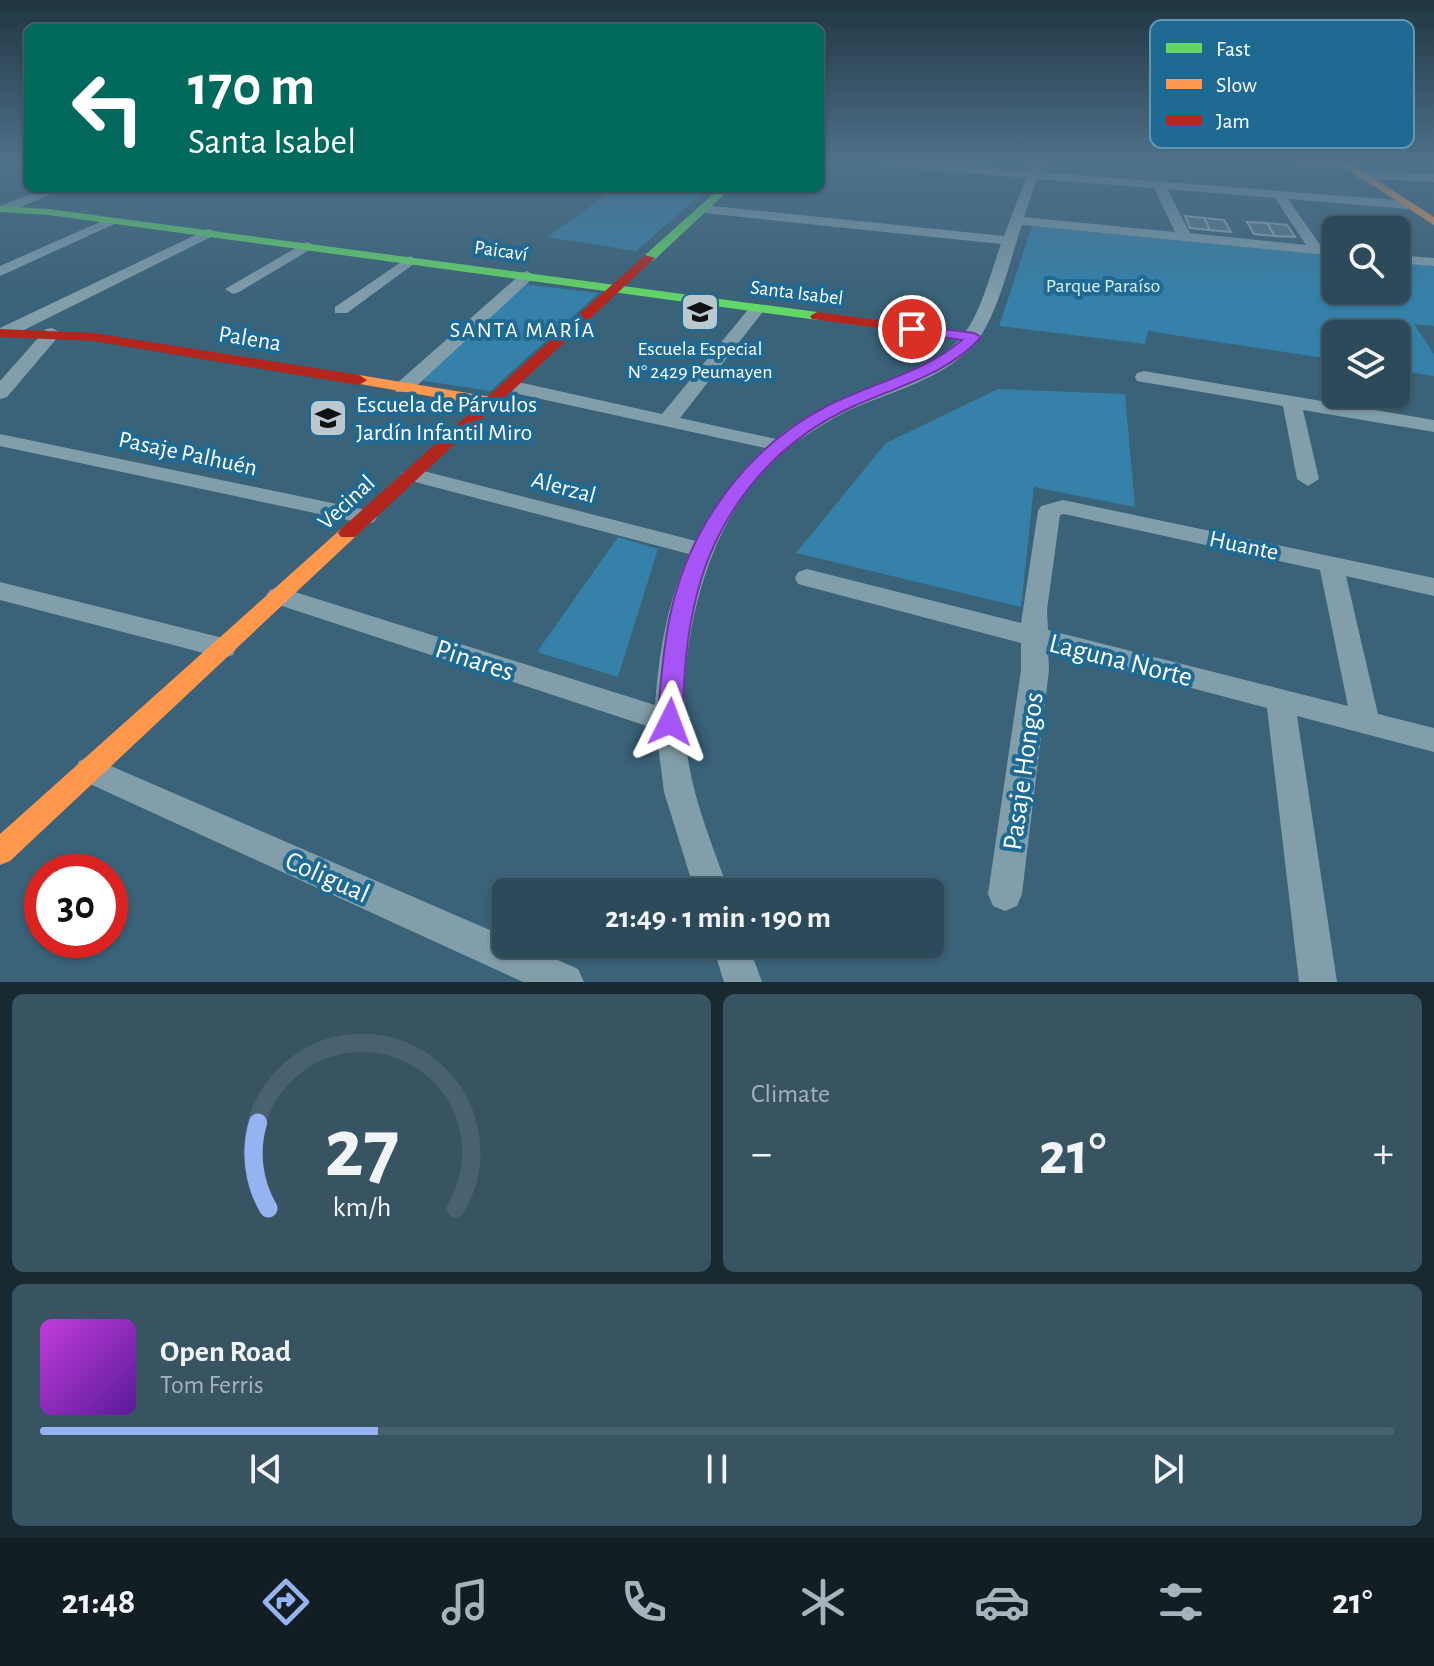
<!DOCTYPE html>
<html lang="en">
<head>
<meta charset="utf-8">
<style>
	:root { --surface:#2c4a5a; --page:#385463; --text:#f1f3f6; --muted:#a6b3bb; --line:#486270; --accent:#95b2f1 }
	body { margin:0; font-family:"Alegreya Sans",sans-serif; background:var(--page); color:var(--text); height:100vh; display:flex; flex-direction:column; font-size:30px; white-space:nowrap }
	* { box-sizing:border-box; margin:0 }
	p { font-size:26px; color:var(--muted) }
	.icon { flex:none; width:44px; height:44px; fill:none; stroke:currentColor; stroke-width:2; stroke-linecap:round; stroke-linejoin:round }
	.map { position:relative; height:982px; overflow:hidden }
	.panel { display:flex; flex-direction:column; gap:12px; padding:12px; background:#182932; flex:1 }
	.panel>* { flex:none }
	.guide { position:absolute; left:24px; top:24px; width:800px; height:168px; border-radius:12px; box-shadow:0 2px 6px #0004,0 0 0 2px var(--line); background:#00695c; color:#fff; overflow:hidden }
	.tools { position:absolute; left:1322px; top:216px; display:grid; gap:16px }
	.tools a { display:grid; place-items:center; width:88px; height:88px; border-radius:12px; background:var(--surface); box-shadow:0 2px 6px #0004,0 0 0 2px var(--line); font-size:40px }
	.speed { position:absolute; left:24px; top:854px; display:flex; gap:16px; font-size:40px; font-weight:700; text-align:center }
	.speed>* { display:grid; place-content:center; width:104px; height:104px; border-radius:50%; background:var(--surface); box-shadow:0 2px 6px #0004,0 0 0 2px var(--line); line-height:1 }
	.speed .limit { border:12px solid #d22; background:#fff; color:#111 }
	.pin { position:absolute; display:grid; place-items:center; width:68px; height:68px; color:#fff; margin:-34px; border:4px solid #fff; border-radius:50%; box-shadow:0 2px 8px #0007 }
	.me { position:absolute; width:88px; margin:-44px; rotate:3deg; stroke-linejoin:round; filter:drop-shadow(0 0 6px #0008) }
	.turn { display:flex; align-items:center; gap:28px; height:168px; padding:0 32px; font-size:36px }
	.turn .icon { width:104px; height:104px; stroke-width:2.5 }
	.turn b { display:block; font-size:56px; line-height:68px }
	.big { font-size:60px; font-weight:700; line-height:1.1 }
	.panel .tile { flex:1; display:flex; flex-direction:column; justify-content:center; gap:12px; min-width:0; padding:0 28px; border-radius:12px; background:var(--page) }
	.panel .dial { align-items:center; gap:0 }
	.dial svg { height:208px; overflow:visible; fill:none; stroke:var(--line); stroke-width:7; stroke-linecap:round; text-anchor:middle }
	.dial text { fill:var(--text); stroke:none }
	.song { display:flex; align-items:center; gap:24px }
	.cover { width:96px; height:96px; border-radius:12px; background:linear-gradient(135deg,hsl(290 70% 55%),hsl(270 70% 35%)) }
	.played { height:8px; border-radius:4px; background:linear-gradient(90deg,var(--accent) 25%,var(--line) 25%) }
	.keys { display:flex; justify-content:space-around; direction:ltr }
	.heat { display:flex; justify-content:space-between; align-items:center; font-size:44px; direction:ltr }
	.panel .tiles { flex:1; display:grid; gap:12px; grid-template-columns:1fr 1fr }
	.tile:last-child { grid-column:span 2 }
	.trip { position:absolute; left:492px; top:878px; width:452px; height:80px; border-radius:12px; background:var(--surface); box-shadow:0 2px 6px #0004,0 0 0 2px var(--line); font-weight:700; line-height:80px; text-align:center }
	.tabs { display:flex; height:128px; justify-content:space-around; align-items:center; background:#121e24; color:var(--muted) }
	.tabs .icon { width:56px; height:56px }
	.tabs .active { color:var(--accent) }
	.tabs b { font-size:36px; color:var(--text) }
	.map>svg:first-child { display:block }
</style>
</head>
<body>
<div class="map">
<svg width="1434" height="982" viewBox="0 0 1434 982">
	<rect width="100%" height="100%" fill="#3a6278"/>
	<path fill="#3581a9" d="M 616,188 L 675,188 L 704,192 L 636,251 L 547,237 Z
		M 1032,226 L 1336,256 L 1336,290 L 1396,290 L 1396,262 L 1434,266 L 1434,326 L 1414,324 L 1434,354 L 1434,376 L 1396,370 L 1396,334 L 1336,334 L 1336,360 L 1148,331 L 1145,344 L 999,326 Z
		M 524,284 L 599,293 L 490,391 L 419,380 Z
		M 998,389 L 1125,394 L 1135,507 L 1034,487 L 1021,607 L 796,553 L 886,443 Z
		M 618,537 L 658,549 L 618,677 L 537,652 Z"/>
	<path fill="#597a8b" stroke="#97adb9" stroke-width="2" d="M 1185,216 L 1204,218 L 1210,230 L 1190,228 Z
		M 1204,218 L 1224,220 L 1231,232 L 1210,230 Z
		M 1247,222 L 1267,223 L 1275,236 L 1254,234 Z
		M 1267,223 L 1287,225 L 1295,237 L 1275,236 Z"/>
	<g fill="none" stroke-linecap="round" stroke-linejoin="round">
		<path fill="#829eab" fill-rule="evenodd" d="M 882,163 L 932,163 L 1028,171 L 1031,163 L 1043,163 L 1040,172 L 1408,201 L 1414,205 L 1408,209 L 1288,199 L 1321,246 L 1336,248 L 1336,256 L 1022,225 C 1010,259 997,321 972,347 C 941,379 894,391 854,408 C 836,416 819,427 802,438 C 706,498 672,654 688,759 C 695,805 714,849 729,892 L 695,892 L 664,792 L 656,729 L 270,602 L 266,596 L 270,590 L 279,587 L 655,705 C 659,653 667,603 689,554 L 404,479 L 401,474 L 412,468 L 696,541 C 715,506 736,475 765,448 L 509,392 L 500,386 L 509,380 L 662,414 L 751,306 L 757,304 L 765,309 L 680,418 L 776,439 C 826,392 923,386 963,335 C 981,314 991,271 1001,244 L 703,213 L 696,209 L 703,205 L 1004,236 L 1026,178 L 888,166 ZM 1037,179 L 1154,188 L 1175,232 L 1024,217 ZM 1167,189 L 1275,198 L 1306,245 L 1190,233 Z
			M 1296,163 L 1351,163 L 1353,165 L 1347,169 L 1302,166 Z
			M 1361,171 L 1434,174 L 1434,182 L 1357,178 L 1357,172 Z
			M 47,188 L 64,188 L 10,212 L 0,211 L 0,206 Z
			M 109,218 L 121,221 L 0,276 L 0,266 Z
			M 208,229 L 213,230 L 213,236 L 12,336 L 0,336 L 0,328 Z
			M 306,242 L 311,243 L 311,249 L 239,292 L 233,294 L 225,289 Z
			M 1396,255 L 1434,258 L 1434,266 L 1396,263 Z
			M 410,256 L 417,260 L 415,263 L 347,313 L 335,313 L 335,307 Z
			M 527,271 L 535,276 L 532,279 L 410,392 L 396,392 L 394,388 L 396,384 L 522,273 Z
			M 52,328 L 61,333 L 58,337 L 7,397 L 0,399 L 0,381 L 46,329 Z
			M 1144,371 L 1434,420 L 1434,432 L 1303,410 L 1319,479 L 1308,486 L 1297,479 L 1283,406 L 1137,381 L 1135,377 L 1137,373 Z
			M 0,434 L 366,510 L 374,512 L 377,517 L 374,522 L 366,524 L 0,446 Z
			M 1063,500 L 1434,578 L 1434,596 L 1346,576 L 1378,714 L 1434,728 L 1434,752 L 1297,716 L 1337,982 L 1299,982 L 1267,708 L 1048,650 L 1049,670 L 1022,894 L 1017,906 L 1005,911 L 993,906 L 988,894 L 1021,670 L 1021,643 L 798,584 L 795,578 L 798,572 L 807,569 L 1021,623 L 1038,511 L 1041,506 ZM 1064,514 L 1320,570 L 1348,706 L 1048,630 L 1047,610 L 1060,515 Z
			M 0,582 L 223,638 L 233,641 L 236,648 L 233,655 L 223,658 L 0,600 Z
			M 90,757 L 506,937 L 506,944 L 522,944 L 578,969 L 584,982 L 523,982 L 79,779 L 75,770 L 79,761 Z
			M 712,944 L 748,944 L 762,982 L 724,982 Z"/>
		<path fill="#63d668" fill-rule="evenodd" d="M 720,188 L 731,188 L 653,261 L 645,261 L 645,255 Z
			M 0,206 L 49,209 L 817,312 L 824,316 L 817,320 L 49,215 L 0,212 Z"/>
		<path fill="#ff974d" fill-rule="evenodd" d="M 1338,163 L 1350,163 L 1434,217 L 1434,225 Z
			M 359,375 L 492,397 L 500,402 L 492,407 L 354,383 L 351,380 Z
			M 348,527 L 358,533 L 355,537 L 10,861 L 0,865 L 0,834 L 341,529 Z"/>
		<path fill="#b3261e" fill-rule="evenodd" d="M 645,255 L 655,258 L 355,537 L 341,537 L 338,533 L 341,529 Z
			M 817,312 L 974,333 L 981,337 L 974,341 L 812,319 L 810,316 Z
			M 0,329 L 93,333 L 359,375 L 367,380 L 359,385 L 93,341 L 0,337 Z"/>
	</g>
	<linearGradient id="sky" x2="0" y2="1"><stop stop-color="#203642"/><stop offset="0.54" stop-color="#4f718b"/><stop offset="1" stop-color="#4f718b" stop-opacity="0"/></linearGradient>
	<rect width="1434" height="300" fill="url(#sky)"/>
	<path fill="#a855f7" stroke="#6d37a1" stroke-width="2" d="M 912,325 L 974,333 L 981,337 C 950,373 896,387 854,406 C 770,444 713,517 694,607 C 685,645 684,683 682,722 L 678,729 L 670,732 L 661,729 L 657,722 C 661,683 663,645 672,607 C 692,523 749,446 827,406 C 871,384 924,372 962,340 L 907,332 L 905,329 Z"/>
	<defs>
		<g id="school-square" transform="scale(2)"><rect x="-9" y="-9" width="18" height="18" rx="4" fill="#bac8d0" stroke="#1f6a93"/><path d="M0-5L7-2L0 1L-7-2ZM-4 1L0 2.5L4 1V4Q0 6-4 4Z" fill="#111"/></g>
	</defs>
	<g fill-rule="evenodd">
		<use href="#school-square" x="700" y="312"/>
		<use href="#school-square" x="328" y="418"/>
	</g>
	<g text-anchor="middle" stroke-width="8" stroke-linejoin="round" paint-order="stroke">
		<g font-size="20" fill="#fff" stroke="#1f6a93">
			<text transform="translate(501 250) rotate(8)" y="7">Paicaví</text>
			<text transform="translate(797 292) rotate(7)" y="7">Santa Isabel</text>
		</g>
		<g font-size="20" fill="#d8eefa" stroke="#1f6a93">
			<text x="1103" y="292">Parque Paraíso</text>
		</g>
		<g font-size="20" fill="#fff" stroke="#1f6a93">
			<text x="700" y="355">Escuela Especial<tspan x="700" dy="23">N° 2429 Peumayen</tspan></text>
		</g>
		<g font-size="22" letter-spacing="2" fill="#fff" stroke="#1f6a93">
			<text x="523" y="337">SANTA MARÍA</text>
		</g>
		<g font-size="24" fill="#fff" stroke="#1f6a93">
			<text transform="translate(250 338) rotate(9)" y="8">Palena</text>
			<text transform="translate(188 453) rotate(12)" y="8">Pasaje Palhuén</text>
			<text transform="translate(564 487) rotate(15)" y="8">Alerzal</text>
			<text transform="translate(346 502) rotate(-43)" y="8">Vecinal</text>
			<text transform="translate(1244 545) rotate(12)" y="8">Huante</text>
		</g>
		<g font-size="24" fill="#fff" stroke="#1f6a93" text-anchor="start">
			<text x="356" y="412">Escuela de Párvulos<tspan x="356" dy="28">Jardín Infantil Miro</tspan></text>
		</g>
		<g font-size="28" fill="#fff" stroke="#1f6a93">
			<text transform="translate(475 659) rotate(18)" y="10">Pinares</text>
			<text transform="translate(1121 659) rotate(14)" y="10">Laguna Norte</text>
			<text transform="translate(1022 771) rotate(-82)" y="10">Pasaje Hongos</text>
			<text transform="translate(328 876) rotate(24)" y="10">Coligual</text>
		</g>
	</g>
	<rect x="1150" y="20" width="264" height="128" rx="12" fill="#1f6a93" stroke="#6297b3" stroke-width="2"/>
	<rect x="1166" y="43" width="36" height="10" fill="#63d668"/>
	<rect x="1166" y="79" width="36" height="10" fill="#ff974d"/>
	<rect x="1166" y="115" width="36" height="10" fill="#b3261e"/>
	<g font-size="22" fill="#fff">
		<text x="1216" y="56">Fast</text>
		<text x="1216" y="92">Slow</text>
		<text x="1216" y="128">Jam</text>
	</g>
</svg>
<div class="tools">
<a><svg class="icon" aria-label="search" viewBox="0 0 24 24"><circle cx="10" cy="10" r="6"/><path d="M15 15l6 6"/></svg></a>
<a><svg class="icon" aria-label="layers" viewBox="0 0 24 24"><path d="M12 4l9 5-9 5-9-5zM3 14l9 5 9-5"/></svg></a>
</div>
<div class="speed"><div class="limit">30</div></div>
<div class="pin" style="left:912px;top:329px;background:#d93025"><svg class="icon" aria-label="arrive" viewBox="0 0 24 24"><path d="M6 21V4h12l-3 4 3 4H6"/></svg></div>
<svg class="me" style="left:670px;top:722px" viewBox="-20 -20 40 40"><path d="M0-17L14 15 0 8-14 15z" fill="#a855f7" stroke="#fff" stroke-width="4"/></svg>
<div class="trip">21:49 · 1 min · 190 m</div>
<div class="guide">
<div class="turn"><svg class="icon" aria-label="left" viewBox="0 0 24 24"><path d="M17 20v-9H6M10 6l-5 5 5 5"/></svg><div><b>170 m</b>Santa Isabel</div></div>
</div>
</div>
<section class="panel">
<div class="tiles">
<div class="tile dial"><svg viewBox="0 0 100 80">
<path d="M14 69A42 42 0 1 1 86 69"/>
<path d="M14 69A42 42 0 0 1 10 36" stroke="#95b2f1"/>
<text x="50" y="56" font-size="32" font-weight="700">27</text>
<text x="50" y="72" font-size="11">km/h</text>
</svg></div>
<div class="tile"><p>Climate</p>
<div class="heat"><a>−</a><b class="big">21°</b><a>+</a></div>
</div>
<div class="tile">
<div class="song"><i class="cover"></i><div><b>Open Road</b><p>Tom Ferris</p></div></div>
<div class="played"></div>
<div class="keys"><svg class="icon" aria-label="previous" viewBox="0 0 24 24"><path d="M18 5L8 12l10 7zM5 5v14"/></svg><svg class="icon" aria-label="pause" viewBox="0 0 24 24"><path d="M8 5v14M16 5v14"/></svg><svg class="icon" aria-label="next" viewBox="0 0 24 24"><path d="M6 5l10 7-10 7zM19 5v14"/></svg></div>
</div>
</div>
</section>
<nav class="tabs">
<b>21:48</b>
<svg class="icon active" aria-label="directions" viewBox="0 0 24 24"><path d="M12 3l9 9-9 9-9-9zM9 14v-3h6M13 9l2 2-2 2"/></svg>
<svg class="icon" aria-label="music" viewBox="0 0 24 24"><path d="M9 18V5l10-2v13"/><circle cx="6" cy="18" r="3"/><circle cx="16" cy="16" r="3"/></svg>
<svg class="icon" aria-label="phone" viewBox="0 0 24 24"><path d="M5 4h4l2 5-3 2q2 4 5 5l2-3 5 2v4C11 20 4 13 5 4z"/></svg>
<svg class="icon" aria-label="climate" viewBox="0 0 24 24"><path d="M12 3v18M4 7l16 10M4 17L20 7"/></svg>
<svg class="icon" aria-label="car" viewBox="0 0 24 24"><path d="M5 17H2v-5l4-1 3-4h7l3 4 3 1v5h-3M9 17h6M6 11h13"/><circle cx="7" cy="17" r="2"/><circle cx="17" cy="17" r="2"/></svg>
<svg class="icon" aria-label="filters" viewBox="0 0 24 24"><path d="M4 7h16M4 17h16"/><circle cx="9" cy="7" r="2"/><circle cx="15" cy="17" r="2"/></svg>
<b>21°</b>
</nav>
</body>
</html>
